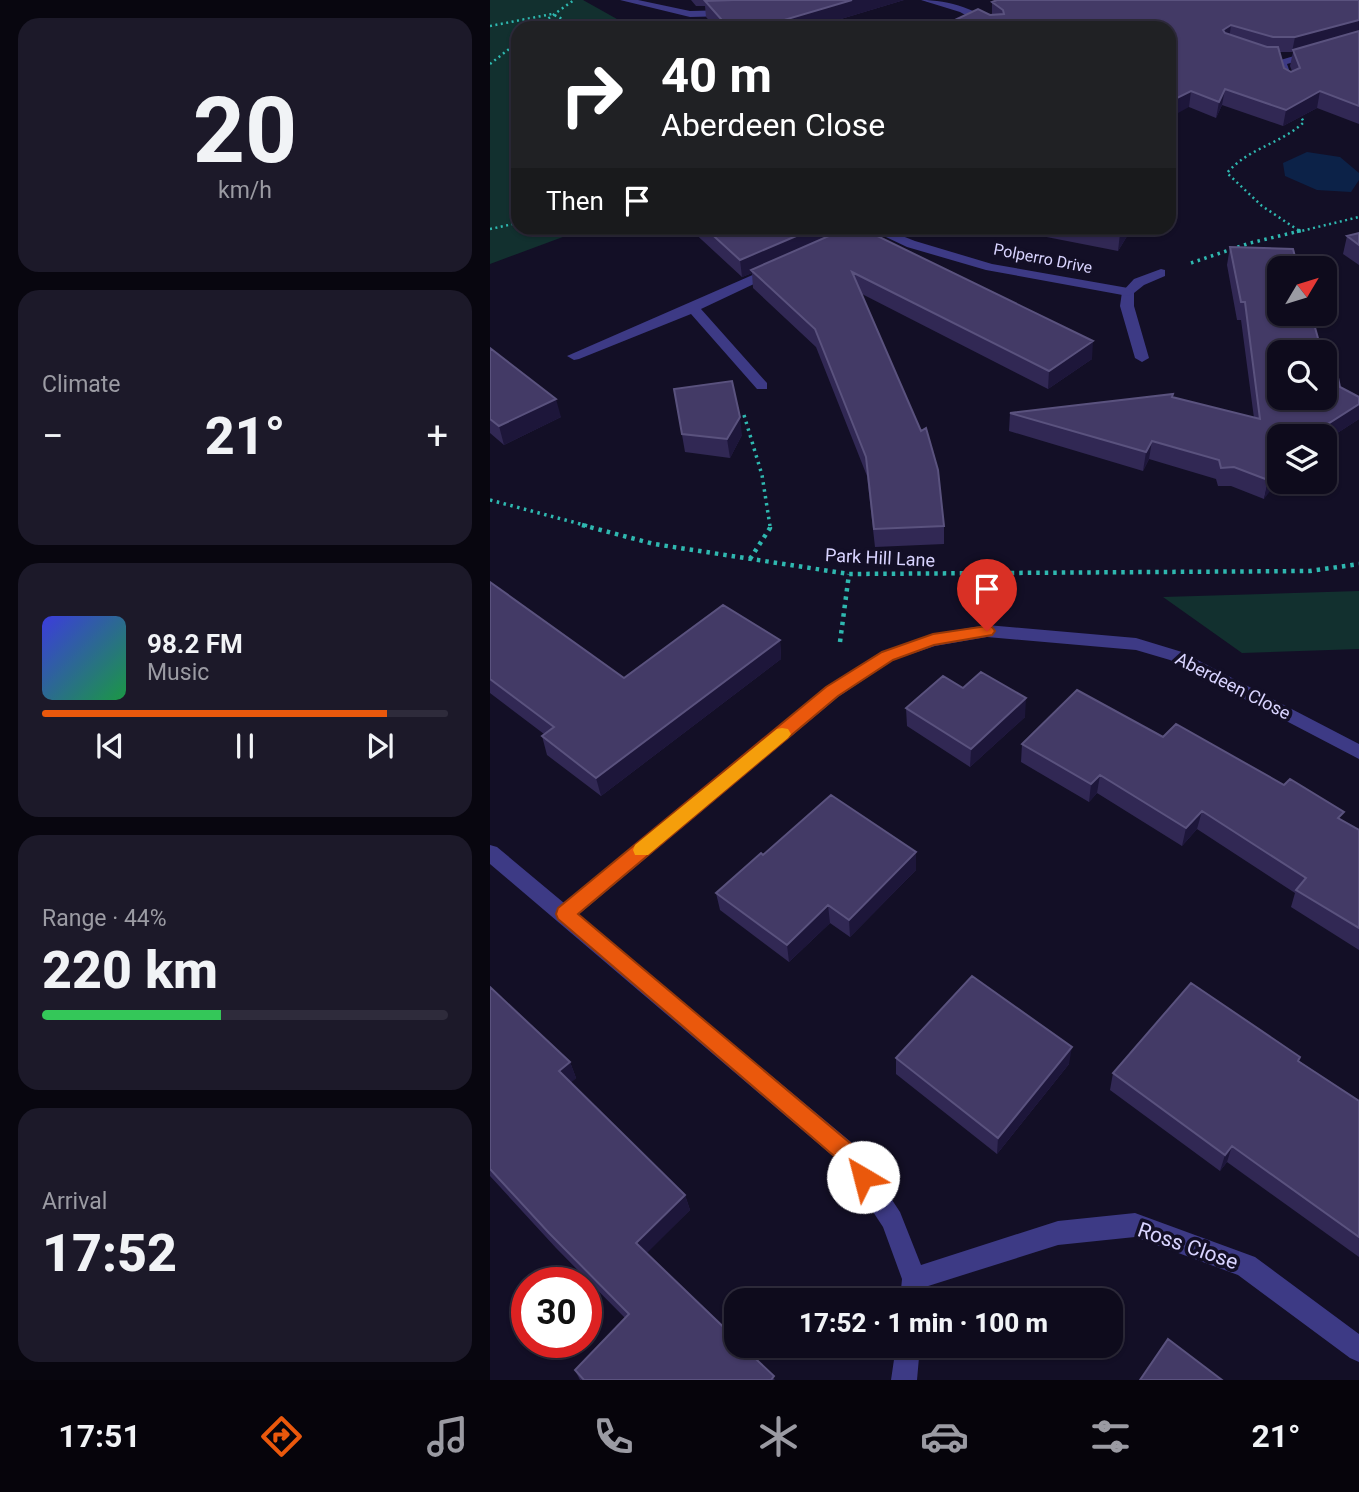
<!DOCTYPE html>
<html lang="en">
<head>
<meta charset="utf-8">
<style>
	:root { --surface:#0e0b1c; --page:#1c1929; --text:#f1f3f6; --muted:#9b9ba3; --line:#2e2b3b; --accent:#ea580c }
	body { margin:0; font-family:Roboto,sans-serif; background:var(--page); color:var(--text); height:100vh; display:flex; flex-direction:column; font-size:26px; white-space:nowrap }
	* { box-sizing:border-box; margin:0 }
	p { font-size:23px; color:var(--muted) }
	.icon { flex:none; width:38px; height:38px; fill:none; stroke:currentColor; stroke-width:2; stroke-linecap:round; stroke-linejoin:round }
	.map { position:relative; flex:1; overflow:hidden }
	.panel { display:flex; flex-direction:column; gap:18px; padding:18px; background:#08060f; width:490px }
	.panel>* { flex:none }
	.banner { position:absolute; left:21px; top:21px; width:665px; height:214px; border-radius:21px; box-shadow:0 2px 5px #0004,0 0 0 2px var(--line); background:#202124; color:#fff; overflow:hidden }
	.needle { width:46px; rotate:52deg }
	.fabs { position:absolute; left:777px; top:256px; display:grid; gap:14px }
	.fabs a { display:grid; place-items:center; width:70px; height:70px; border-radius:14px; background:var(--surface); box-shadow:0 2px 5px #0004,0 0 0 2px var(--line); font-size:35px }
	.speed { position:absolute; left:21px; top:1267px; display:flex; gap:14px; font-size:35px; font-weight:700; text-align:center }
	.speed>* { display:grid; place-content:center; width:91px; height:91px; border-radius:50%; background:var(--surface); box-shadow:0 2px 5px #0004,0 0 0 2px var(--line); line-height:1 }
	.speed .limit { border:10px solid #d22; background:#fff; color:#111 }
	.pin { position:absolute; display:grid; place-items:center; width:60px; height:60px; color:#fff; margin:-72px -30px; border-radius:50% 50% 50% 0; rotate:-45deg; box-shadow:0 0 7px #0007 }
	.pin .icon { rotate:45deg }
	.me { position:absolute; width:77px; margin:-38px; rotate:323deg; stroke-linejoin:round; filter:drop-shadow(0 0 5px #0008) }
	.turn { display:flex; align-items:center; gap:24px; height:147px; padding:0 35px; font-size:32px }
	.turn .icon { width:91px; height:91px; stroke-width:2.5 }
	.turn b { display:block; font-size:49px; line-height:60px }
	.then { display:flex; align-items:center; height:66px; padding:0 35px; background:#0003; gap:14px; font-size:26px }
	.big { font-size:52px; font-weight:800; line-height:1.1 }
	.panel .card { flex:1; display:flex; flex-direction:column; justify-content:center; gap:10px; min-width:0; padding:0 24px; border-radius:21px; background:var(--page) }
	.panel .dial { align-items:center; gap:0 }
	.dial b { font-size:91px; line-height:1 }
	.song { display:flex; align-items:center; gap:21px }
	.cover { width:84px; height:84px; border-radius:10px; background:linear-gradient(135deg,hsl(240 70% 55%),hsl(140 70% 35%)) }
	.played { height:7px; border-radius:4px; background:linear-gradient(90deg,var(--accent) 85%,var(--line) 85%) }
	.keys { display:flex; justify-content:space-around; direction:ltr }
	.heat { display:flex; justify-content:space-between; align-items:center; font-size:38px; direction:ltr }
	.charge { height:10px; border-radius:5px; background:linear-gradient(90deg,#34c759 44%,var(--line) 0) }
	.trip { position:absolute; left:234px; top:1288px; width:399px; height:70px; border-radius:21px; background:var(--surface); box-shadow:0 2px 5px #0004,0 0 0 2px var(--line); font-weight:800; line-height:70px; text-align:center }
	.tab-bar { display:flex; height:112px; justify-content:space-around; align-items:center; background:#06040b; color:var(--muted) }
	.tab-bar .icon { width:49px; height:49px }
	.tab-bar .on { color:var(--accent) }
	.tab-bar b { font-size:32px; color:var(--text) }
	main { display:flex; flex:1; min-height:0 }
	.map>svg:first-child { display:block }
</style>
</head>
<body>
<main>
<section class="panel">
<div class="card dial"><b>20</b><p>km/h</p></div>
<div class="card"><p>Climate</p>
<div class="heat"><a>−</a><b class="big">21°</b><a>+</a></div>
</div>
<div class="card">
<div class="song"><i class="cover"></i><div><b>98.2 FM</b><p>Music</p></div></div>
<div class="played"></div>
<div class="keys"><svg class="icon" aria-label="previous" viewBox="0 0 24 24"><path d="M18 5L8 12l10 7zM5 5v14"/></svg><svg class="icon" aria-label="pause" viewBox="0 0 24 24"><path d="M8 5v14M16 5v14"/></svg><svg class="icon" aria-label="next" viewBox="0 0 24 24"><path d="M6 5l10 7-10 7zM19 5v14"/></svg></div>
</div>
<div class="card"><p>Range · 44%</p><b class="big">220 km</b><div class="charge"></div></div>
<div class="card"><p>Arrival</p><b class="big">17:52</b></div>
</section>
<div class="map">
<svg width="869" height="1380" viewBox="0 0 869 1380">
	<rect width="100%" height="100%" fill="#130f26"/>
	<path fill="#12302f" d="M 0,0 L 93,0 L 143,28 L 28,28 L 28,228 L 97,228 L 0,264 Z
		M 869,591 L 869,649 L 752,653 L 673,597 Z"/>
	<path fill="#0c2248" d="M 817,152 L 850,157 L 869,173 L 869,180 L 861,192 L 827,190 L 795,176 L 793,163 Z"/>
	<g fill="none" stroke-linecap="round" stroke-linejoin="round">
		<path stroke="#2fb8b0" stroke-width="2.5" stroke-dasharray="2 3.5" stroke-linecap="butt" d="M 0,26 L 62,14 L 91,28
			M 45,28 L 84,0
			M 0,64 L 28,42
			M 809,114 L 814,122 C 791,144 758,148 737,173 L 772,206 L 811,232
			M 0,229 L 28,223
			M 807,232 L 869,217"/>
		<path stroke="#2fb8b0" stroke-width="3.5" stroke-dasharray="2.5 4.5" stroke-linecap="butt" d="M 808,230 L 811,232
			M 701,263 L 760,243 L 814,230
			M 254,415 L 272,475 L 280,526
			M 0,500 L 98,526"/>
		<path stroke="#2fb8b0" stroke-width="4.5" stroke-dasharray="3.5 5" stroke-linecap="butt" d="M 92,525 L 164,544 L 359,574 L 820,571 L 869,564
			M 260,559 L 280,528 L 279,525
			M 350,642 L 359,574"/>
		<path fill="#3d3a85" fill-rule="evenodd" d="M 671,269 L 675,270 L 675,276 L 654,285 L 644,293 L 644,306 L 659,358 L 652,362 L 645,358 L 630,306 L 632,292 L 644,279 Z"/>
		<path fill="#3d3a85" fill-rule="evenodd" d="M 130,0 L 148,0 L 200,11 L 239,10 L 244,13 L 239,16 L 200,17 Z
			M 431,0 C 459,0 490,10 511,28 L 499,28 L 470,12 Z
			M 869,37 L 869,43 L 797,64 L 803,81 L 798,84 L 793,81 L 787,61 Z
			M 377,228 L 392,228 L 425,241 L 502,264 L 638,288 L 644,292 L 638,296 L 496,270 L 417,247 Z
			M 283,266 L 289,270 L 287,273 L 211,309 L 277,383 L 277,389 L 267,389 L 201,314 L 89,359 L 84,360 L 77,356 Z
			M 497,625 L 646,638 L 692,652 L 869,744 L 869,759 L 680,660 L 646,650 L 497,637 L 445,646 L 403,660 L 348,697 L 88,915 L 367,1147 L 410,1212 L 431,1265 L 568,1221 L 645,1213 L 765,1257 L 869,1334 L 869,1362 L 860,1358 L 748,1275 L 645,1237 L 568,1245 L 435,1287 L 434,1300 L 410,1300 L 412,1279 L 393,1227 L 351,1163 L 0,864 L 0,845 L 7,847 L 74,903 L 336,687 L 391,652 L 443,634 Z
			M 406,1346 L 430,1346 L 427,1380 L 401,1380 Z"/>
	</g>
	<path fill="#312854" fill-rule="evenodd" d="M 201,0 L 414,0 L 321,28 L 226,28 L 216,17 L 215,6 L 206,6 Z
		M 869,0 L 869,124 L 827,108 L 793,126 L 732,105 L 726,118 L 699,107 L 500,15 L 502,15 L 502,2 ZM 789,52 L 803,52 L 800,66 L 802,71 L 801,72 L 794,68 Z
		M 199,228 L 350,228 L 350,230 L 602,359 L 558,389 L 372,294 L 454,526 L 454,544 L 385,547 L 377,476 L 326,347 L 263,288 L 262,273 L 252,277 Z
		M 511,228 L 642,228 L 628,251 Z
		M 869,233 L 869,265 L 853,254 L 857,236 Z
		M 740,247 L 831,349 L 850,387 L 869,397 L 869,419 L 835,441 L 835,436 L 789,436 L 774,499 L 741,486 L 728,486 L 726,479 L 659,459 L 653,471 L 519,431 L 520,413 L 764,418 L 751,320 L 747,320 L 737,265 Z
		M 0,348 L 71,417 L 14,445 L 0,433 Z
		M 184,389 L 252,435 L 240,458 L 195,452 Z
		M 0,582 L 134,678 L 290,640 L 291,659 L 111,796 L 57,755 L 52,736 L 54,734 L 0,693 Z
		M 473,688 L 535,717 L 480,767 L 417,726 L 416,708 Z
		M 673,737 L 851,820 L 869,830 L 869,950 L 801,907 L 805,893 L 707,829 L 692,846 L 607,793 L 599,802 L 531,762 L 532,744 Z
		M 273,855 L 426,870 L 360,937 L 340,923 L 299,962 L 230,910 L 226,893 Z
		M 0,987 L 80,1062 L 86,1078 L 80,1083 L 195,1195 L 200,1210 L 156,1253 L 285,1380 L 90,1380 L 85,1370 L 135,1318 L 66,1248 L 0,1176 Z
		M 406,1058 L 579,1064 L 507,1154 L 406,1074 Z
		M 809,1061 L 869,1101 L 869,1257 L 737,1162 L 730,1171 L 620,1090 L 623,1073 Z"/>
	<path fill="#1d163a" d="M 362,0 L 414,0 L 321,28 L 267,28 Z
		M 869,20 L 869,35 L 803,50 L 803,52 L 802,52 L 805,37 Z
		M 741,25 L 739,40 L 733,30 Z
		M 735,89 L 732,105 L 726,118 L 729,102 Z
		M 701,91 L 699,107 L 679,118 L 679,102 Z
		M 830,91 L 827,108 L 793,126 L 796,110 Z
		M 325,228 L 350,228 L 350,234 L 261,270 L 262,273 L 252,277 L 250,260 Z
		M 633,228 L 642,228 L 628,251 L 630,233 Z
		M 603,341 L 602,359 L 558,389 L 559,371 Z
		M 66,399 L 71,417 L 14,445 L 9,426 Z
		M 869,404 L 869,419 L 835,441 L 835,436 L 822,436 L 822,434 Z
		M 250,417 L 252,435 L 240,458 L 237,439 Z
		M 662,441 L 659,459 L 653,471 L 656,452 Z
		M 789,467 L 789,480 L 774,499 L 778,480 Z
		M 290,640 L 291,659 L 111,796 L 106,778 Z
		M 536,698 L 535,717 L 480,767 L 481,749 Z
		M 610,775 L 607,793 L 599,802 L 601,784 Z
		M 712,811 L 707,829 L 692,846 L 696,828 Z
		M 426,852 L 426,870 L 360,937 L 359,920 Z
		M 338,905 L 340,923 L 299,962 L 297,945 Z
		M 582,1047 L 579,1064 L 507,1154 L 508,1138 Z
		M 80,1062 L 86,1078 L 75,1088 L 69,1071 Z
		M 742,1146 L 737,1162 L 730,1171 L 735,1155 Z
		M 195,1195 L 200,1210 L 152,1258 L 146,1243 Z"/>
	<path fill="#433a66" stroke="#5a527e" stroke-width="2" fill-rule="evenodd" d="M 244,0 L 362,0 L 267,28 L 239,28 L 215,1 Z
		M 507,0 L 869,0 L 869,20 L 805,37 L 783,37 L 741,25 L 733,30 L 735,33 L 777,47 L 788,47 L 794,68 L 801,72 L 810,68 L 803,50 L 869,31 L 869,106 L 830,91 L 796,110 L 735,89 L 729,102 L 701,91 L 679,102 L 679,28 L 448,28 L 488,9 L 500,15 L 514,14 L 513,10 L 502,2 Z
		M 215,228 L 325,228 L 250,260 Z
		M 357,228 L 371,228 L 603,341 L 559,371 L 362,272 L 431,431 L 436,428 L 448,470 L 454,526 L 384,529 L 376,457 L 325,329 L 261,270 Z
		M 599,228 L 633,228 L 630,233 Z
		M 869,233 L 869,245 L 857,236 Z
		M 740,247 L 803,249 L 808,268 L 789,268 L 789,313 L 821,313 L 831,349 L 842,349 L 850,387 L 869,397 L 869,404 L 822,434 L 819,432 L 816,436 L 789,436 L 789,467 L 778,480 L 744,467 L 731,468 L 729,460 L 662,441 L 656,452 L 520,413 L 683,394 L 682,397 L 770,419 L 755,302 L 751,302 ZM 789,352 L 835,352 L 835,397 L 789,397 Z
		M 0,348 L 66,399 L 9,426 L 0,419 Z
		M 242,381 L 250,417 L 237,439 L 192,434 L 184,389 Z
		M 0,582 L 134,678 L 233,605 L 290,640 L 106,778 L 52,736 L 64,727 L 0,679 Z
		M 491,672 L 536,698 L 481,749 L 416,708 L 453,676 L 473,688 Z
		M 587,690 L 673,737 L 686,724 L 794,785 L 800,779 L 854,812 L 848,818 L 869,830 L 869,928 L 806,890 L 816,878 L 712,811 L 696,828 L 610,775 L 601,784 L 532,744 Z
		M 341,795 L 426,852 L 359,920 L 338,905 L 297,945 L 226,893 L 271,853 L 273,855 Z
		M 482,976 L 582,1047 L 508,1138 L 406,1058 Z
		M 701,983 L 810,1057 L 808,1061 L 869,1101 L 869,1237 L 742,1146 L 735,1155 L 623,1073 Z
		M 0,987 L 80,1062 L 69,1071 L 195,1195 L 146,1243 L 247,1340 L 247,1346 L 252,1346 L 284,1376 L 281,1380 L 94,1380 L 85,1370 L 139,1314 L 59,1233 L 0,1169 Z
		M 678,1339 L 732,1380 L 650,1380 Z"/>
	<path fill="#ea580c" stroke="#983908" stroke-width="2" d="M 497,626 L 502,627 L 505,631 L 502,635 L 444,645 L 403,660 L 348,696 L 88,914 L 366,1148 L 384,1177 L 381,1184 L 373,1187 L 366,1184 L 351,1162 L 68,919 L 66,914 L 68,908 L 336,687 L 392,652 L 443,634 Z"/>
	<path fill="#f59e0b" d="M 292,728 L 298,729 L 301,734 L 298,738 L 158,855 L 145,855 L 143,850 L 145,845 L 287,729 Z"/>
	<g text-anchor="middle" stroke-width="7" stroke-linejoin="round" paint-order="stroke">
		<g font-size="16" fill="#d9d4ff" stroke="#130f26">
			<text transform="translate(553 258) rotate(11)" y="6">Polperro Drive</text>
		</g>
		<g font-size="18" fill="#d9d4ff" stroke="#130f26">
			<text transform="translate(390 558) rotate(3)" y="6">Park Hill Lane</text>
			<text transform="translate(743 686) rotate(27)" y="6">Aberdeen Close</text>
		</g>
		<g font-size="21" fill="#d9d4ff" stroke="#130f26">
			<text transform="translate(698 1246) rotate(19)" y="7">Ross Close</text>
		</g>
	</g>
</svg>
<div class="fabs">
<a><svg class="needle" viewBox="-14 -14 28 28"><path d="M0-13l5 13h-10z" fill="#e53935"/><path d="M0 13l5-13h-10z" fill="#9b9ba3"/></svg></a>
<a><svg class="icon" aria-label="search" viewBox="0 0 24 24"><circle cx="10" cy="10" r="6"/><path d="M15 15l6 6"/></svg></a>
<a><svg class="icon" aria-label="layers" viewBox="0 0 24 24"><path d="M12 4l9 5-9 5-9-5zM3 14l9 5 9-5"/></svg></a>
</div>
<div class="speed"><div class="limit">30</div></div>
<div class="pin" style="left:497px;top:631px;background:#d93025"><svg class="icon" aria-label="arrive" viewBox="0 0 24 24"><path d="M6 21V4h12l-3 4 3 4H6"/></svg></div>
<svg class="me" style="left:373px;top:1177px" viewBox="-20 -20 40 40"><circle r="19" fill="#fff"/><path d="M0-13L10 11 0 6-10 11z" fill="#ea580c"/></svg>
<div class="trip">17:52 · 1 min · 100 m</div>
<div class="banner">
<div class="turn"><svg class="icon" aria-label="right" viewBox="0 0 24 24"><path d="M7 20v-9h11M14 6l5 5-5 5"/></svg><div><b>40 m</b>Aberdeen Close</div></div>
<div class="then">Then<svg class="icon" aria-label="arrive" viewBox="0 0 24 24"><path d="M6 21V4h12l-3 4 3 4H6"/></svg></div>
</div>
</div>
</main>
<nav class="tab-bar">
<b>17:51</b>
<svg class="icon on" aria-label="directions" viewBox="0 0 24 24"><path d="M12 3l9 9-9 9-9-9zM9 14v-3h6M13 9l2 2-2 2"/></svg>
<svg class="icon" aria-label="music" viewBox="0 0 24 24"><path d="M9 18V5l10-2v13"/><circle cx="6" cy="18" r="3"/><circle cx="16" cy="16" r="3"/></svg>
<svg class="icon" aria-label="phone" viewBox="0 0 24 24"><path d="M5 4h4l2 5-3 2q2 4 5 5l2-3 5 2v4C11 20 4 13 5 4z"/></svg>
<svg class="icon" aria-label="climate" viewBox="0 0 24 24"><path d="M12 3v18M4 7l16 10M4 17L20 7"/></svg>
<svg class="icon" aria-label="car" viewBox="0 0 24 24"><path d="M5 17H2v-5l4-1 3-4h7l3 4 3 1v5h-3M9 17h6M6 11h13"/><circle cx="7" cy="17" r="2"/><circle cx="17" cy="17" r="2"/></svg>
<svg class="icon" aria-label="filters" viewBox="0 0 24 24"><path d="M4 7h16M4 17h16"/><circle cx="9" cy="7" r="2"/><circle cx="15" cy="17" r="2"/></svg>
<b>21°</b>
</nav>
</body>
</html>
